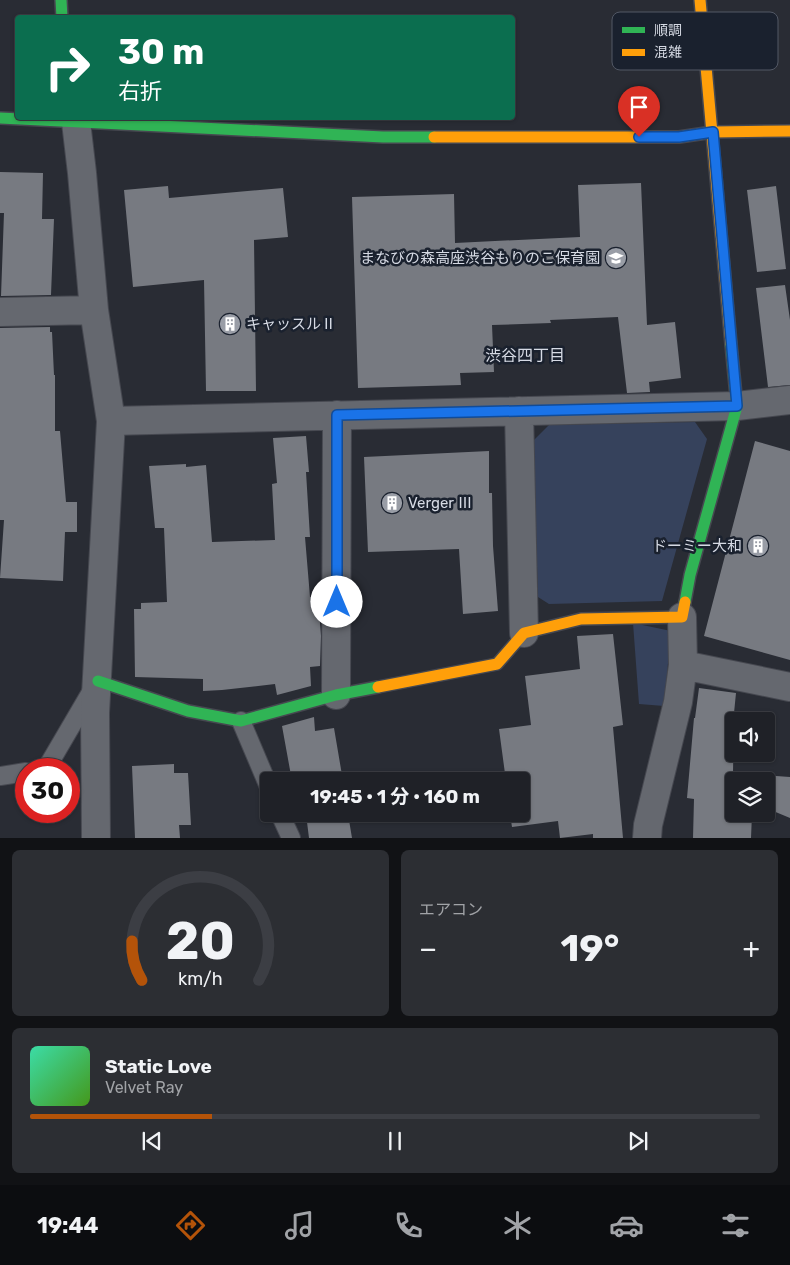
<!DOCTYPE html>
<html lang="ja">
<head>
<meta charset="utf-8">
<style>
	:root { --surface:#1f2127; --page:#2c2e33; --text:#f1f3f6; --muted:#a1a3a7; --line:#3c3e44; --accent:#b45309 }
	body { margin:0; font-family:Rubik,"Noto Sans JP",sans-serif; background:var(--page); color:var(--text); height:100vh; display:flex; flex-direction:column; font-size:19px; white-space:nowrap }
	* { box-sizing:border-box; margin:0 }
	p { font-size:16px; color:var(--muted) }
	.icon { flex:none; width:28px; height:28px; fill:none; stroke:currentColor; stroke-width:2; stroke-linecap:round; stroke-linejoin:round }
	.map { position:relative; height:838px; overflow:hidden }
	.details { display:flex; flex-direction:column; gap:12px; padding:12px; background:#111215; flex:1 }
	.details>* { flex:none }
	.banner { position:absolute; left:15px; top:15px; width:500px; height:105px; border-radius:5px; box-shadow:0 1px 4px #0004,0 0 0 1px var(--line); background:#0b6e4f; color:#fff; overflow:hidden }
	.fabs { position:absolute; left:725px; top:712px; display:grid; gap:10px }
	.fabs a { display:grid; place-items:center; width:50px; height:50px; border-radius:5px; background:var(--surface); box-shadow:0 1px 4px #0004,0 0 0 1px var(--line); font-size:25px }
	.speed { position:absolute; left:15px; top:758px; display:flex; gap:10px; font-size:25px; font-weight:700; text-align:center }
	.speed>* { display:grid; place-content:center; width:65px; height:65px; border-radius:50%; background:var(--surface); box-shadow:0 1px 4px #0004,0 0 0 1px var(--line); line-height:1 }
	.speed .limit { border:8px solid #d22; background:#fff; color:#111 }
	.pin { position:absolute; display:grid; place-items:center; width:42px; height:42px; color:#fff; margin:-51px -21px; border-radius:50% 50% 50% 0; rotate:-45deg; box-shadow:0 0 5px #0007 }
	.pin .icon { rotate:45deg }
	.me { position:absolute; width:55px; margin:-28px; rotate:0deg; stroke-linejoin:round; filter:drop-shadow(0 0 4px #0008) }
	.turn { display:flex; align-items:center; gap:18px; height:105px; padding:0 20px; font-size:22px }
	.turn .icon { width:65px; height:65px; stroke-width:2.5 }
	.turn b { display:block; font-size:35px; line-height:42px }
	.big { font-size:38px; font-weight:700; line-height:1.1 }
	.details .tile { flex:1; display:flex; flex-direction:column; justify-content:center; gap:8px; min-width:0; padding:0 18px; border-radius:8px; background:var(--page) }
	.details .dial { align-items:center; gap:0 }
	.dial svg { height:130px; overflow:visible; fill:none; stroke:var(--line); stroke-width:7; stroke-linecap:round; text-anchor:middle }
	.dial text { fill:var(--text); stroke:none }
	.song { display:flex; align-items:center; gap:15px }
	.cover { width:60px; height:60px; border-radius:8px; background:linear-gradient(135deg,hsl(160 70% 55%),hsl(100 70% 35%)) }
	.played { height:5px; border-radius:2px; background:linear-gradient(90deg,var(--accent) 25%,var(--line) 25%) }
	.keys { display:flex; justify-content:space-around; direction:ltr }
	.heat { display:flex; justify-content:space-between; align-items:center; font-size:28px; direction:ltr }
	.details .tiles { flex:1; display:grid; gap:12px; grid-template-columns:1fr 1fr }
	.tile:last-child { grid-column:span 2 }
	.trip { position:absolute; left:260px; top:772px; width:270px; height:50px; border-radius:5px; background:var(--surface); box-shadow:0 1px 4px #0004,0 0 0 1px var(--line); font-weight:700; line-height:50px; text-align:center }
	.tabs { display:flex; height:80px; justify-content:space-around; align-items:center; background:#0c0d10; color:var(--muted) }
	.tabs .icon { width:35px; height:35px }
	.tabs .on { color:var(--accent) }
	.tabs b { font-size:22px; color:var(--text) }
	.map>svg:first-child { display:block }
</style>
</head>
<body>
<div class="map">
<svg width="790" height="838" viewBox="0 0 790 838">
	<rect width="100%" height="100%" fill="#292c34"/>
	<path fill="#36425c" d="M 695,422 L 707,439 L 662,601 L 549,604 L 538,597 L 533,441 L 549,425 Z
		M 633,623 L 671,631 L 664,706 L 639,704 Z"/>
	<path fill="#777a81" d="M 0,172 L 43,173 L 42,219 L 54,219 L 51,295 L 1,296 L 4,213 L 0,213 Z
		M 641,183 L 647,325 L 675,322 L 681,378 L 649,382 L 650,392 L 627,393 L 618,317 L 550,320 L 551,323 L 492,325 L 494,372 L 460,373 L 461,385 L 358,388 L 352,197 L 454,194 L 455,243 L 580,237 L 578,185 Z
		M 168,186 L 169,198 L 283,188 L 288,237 L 254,240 L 256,391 L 206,391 L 204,280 L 133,287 L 124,190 Z
		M 776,186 L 786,269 L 757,272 L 747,190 Z
		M 785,285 L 790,320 L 790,385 L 768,387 L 756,288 Z
		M 50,327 L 50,332 L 52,332 L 54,375 L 55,375 L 55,431 L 60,431 L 66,502 L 77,502 L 77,532 L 65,532 L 63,581 L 0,578 L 4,520 L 0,520 L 0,328 Z
		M 306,436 L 309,472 L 306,472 L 310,537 L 305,537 L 310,597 L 318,597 L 321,636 L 320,666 L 310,667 L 311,686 L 277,695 L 275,684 L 222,690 L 203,691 L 203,679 L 135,677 L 134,609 L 141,609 L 141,603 L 167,602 L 164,528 L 155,528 L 149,466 L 186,464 L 186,467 L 206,465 L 212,542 L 275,540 L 272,484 L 277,483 L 273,438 Z
		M 755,441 L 790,451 L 790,660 L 704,636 Z
		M 489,451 L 489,493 L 492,493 L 493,546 L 498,611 L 463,614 L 459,549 L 368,552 L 364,457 Z
		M 613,634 L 623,725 L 613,727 L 623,838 L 593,838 L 593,834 L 560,838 L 558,821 L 512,827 L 510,814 L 521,814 L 521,781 L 506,781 L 499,729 L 531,725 L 525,676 L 580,669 L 577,636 Z
		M 699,688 L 736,693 L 734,713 L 733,773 L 790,777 L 790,818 L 766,808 L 766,781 L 734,781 L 734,814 L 752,814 L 751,838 L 693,838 L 694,799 L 687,798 L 694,718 L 695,718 Z
		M 314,717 L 315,731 L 334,728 L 343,781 L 292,781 L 282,726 Z
		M 174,764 L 174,773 L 188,773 L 191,825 L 179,825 L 180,838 L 135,838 L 132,766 Z
		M 306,814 L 348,814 L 352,838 L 309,838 Z"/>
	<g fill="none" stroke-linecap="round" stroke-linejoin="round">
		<g stroke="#464850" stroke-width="20">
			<path id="lane" d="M 241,721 L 269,787
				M 46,769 L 94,687
				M 0,776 L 26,772
				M 280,814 L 291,838"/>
		</g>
		<g stroke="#464850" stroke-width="30">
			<path id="street" d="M 76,122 L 82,173 L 94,310 L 111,421 L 95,713 L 96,838
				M 0,312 L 94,310
				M 519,411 L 524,633
				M 111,421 L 737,406 L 790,400
				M 683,665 L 790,687
				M 336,695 L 337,415
				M 647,838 L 648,825 L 678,702 L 683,665 L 682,617"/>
		</g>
		<g stroke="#464850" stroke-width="14">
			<path id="fast" d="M 61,0 L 62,18
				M 0,118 L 383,137 L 434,137
				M 685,602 L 690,575 L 737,406 L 731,344
				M 98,681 L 188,711 L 241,721 L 336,695 L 378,687"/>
		</g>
		<g stroke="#464850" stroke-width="14">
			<path id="slow" d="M 700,0 L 731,344
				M 434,137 L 679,137 L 713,132 L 790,131
				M 378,687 L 497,664 L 524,633 L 581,619 L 682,617 L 685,602"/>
		</g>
		<use href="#lane" stroke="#65686f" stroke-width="18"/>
		<use href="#street" stroke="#65686f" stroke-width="28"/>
		<use href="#fast" stroke="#30b455" stroke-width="11"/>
		<use href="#slow" stroke="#ff9f0a" stroke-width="11"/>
	</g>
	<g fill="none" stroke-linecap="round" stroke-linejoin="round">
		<g stroke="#114b97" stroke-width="12">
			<path id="route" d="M 337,602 L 337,415 L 737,406 L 713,132 L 679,137 L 639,137"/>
		</g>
		<use href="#route" stroke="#1a73e8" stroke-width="9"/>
	</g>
	<defs>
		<g id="school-disc" transform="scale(1.125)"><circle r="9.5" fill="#999da6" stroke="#1a212e"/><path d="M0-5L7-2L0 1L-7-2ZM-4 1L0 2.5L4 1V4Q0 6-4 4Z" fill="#fff"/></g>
		<g id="building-disc" transform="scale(1.125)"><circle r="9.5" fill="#999da6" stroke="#1a212e"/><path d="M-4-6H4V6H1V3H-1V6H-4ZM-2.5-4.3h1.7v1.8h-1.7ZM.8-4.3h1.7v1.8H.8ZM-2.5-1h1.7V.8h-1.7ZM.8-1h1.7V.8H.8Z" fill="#fff"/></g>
	</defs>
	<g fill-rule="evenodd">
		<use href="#school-disc" x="616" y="258"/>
		<use href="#building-disc" x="230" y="324"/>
		<use href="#building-disc" x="392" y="503"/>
		<use href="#building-disc" x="758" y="546"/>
	</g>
	<g text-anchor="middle" stroke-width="5" stroke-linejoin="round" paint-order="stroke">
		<g font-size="15" fill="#d6dae4" stroke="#1a212e" text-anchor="end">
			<text x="600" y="263">まなびの森高座渋谷もりのこ保育園</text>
			<text x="246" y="329" text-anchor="start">キャッスルⅡ</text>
			<text x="408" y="508" text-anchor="start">Verger Ⅲ</text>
			<text x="742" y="551">ドーミー大和</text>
		</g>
		<g font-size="16" fill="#d6dae4" stroke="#1a212e">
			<text x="525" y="361">渋谷四丁目</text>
		</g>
	</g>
	<rect x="612" y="12" width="166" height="58" rx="8" fill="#1a212e" stroke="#525865" stroke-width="1"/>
	<rect x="622" y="27" width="23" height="6" fill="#30b455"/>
	<rect x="622" y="49" width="23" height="7" fill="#ff9f0a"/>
	<g font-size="14" fill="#d6dae4">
		<text x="654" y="35">順調</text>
		<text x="654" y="57">混雑</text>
	</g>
</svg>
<div class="fabs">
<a><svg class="icon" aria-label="sound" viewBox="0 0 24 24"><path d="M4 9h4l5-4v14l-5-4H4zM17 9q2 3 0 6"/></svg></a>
<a><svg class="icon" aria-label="layers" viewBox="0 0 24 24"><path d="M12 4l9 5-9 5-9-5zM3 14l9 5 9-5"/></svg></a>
</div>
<div class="speed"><div class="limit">30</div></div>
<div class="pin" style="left:639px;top:137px;background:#d93025"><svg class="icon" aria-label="arrive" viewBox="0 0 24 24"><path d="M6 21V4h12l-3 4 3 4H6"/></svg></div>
<svg class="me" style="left:337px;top:602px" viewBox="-20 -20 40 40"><circle r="19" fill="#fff"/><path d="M0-13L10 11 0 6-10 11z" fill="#1a73e8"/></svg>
<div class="trip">19:45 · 1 分 · 160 m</div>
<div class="banner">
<div class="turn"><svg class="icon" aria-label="right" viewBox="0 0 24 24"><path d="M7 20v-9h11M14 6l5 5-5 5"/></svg><div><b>30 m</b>右折</div></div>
</div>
</div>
<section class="details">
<div class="tiles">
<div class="tile dial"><svg viewBox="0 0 100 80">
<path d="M14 69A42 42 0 1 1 86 69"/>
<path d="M14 69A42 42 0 0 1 8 45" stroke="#b45309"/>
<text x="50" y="56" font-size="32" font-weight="700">20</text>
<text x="50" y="72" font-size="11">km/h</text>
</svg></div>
<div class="tile"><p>エアコン</p>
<div class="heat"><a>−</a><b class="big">19°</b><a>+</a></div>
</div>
<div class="tile">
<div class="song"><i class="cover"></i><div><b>Static Love</b><p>Velvet Ray</p></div></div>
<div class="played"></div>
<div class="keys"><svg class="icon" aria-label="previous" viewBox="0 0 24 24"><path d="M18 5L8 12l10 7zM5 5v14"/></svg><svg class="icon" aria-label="pause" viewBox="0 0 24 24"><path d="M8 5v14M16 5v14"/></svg><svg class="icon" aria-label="next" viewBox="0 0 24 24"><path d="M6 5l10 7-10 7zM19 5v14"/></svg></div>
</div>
</div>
</section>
<nav class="tabs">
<b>19:44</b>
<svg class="icon on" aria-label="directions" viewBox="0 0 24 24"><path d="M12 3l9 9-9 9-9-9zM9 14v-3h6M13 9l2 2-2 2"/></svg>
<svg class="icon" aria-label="music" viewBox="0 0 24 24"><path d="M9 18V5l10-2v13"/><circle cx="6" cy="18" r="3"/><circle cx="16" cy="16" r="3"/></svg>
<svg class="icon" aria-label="phone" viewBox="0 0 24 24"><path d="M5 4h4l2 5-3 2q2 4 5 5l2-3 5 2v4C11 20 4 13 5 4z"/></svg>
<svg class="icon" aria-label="climate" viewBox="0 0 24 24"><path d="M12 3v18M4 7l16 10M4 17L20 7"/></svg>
<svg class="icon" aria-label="car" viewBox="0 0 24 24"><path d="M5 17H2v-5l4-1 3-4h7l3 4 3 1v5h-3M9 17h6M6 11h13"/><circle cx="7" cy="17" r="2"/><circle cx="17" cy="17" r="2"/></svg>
<svg class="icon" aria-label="filters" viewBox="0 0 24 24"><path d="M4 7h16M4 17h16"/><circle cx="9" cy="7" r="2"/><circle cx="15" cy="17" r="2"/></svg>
</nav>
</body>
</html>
